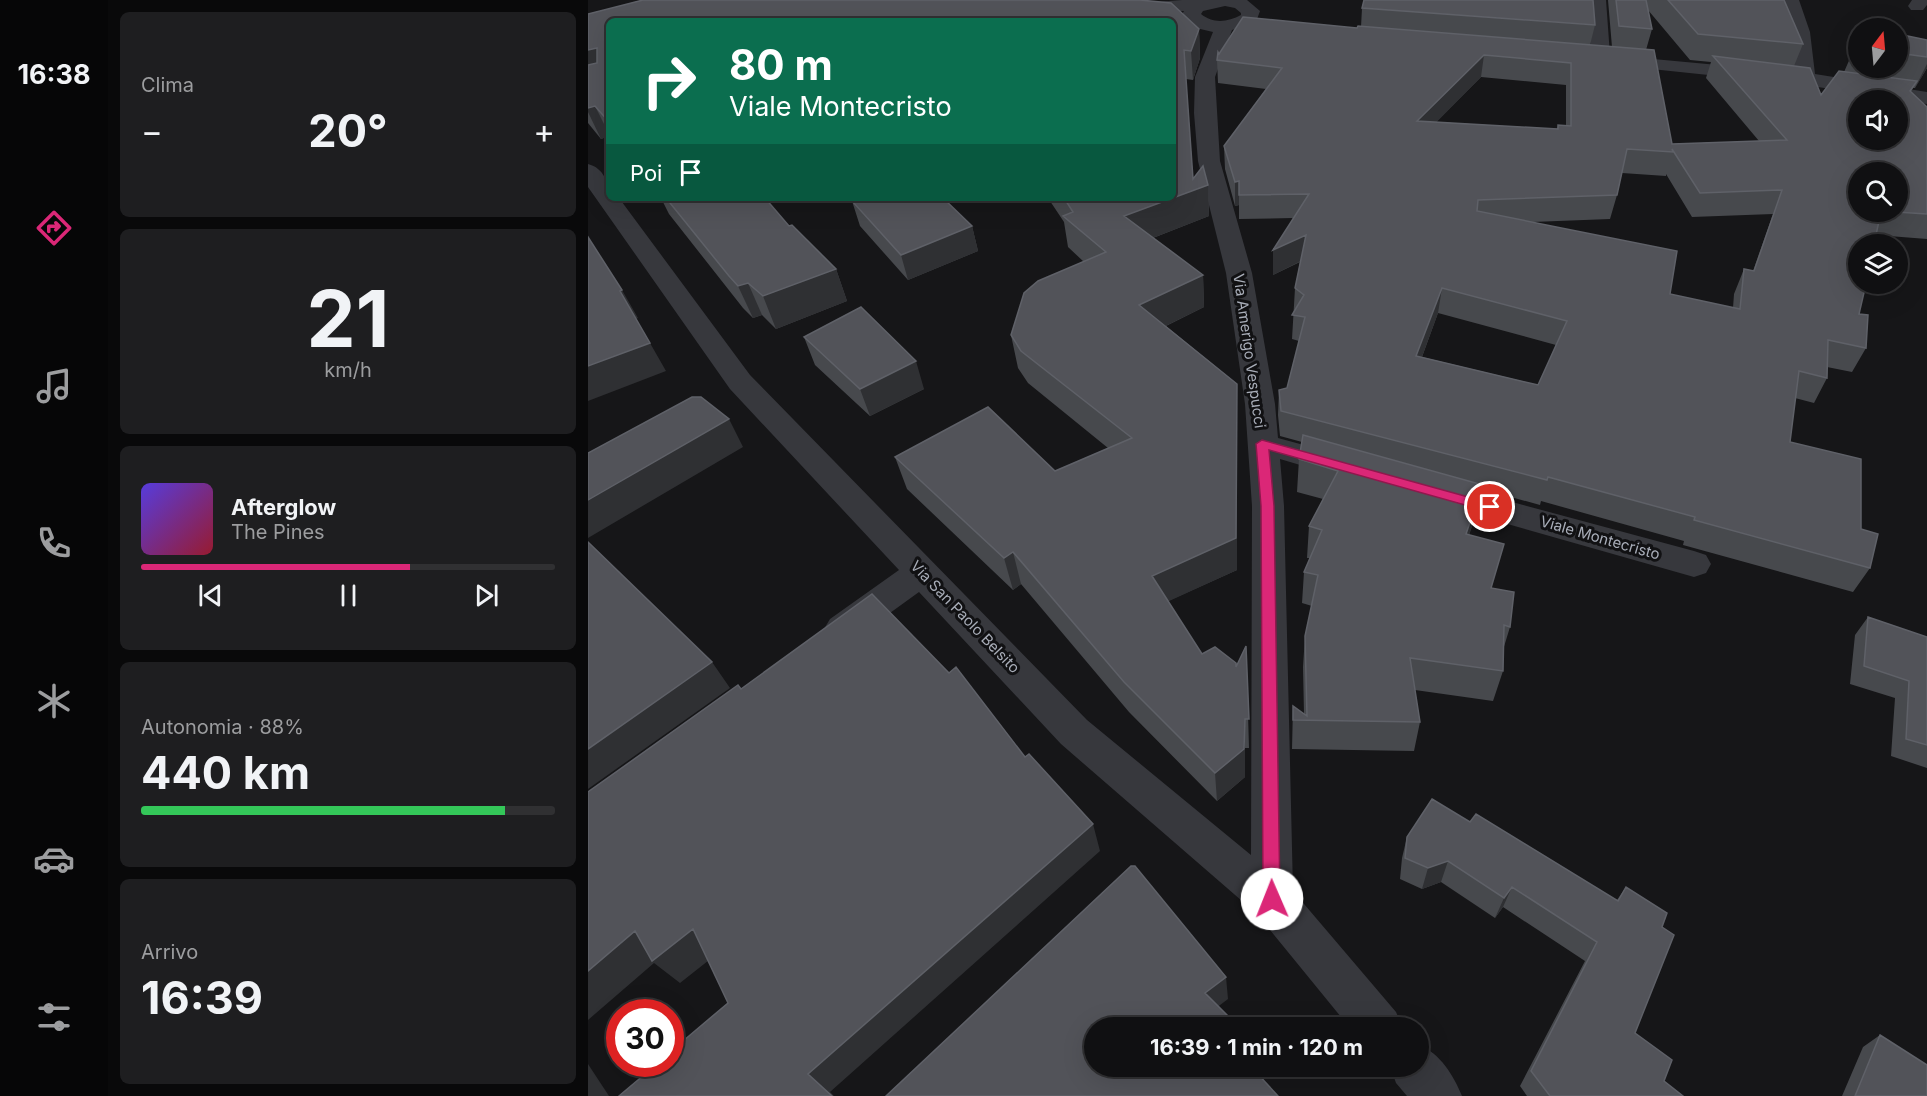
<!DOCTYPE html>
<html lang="it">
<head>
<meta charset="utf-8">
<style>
	:root { --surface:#101012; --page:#1e1e20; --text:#f1f3f6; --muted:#9c9d9f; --line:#303032; --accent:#db2777 }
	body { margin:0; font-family:Inter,sans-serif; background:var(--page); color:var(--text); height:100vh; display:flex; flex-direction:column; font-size:22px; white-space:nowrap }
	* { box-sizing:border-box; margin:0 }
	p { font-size:20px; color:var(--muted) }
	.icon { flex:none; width:33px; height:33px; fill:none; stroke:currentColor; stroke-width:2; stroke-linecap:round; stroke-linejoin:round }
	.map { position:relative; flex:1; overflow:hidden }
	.side { display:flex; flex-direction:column; gap:12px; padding:12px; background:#09090a; width:480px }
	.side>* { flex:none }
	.banner { position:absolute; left:18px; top:18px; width:570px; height:183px; border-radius:9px; box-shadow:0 6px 24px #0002,0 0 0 2px var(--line); background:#0b6e4f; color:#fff; overflow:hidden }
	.needle { width:39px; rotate:16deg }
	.fabs { position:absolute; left:1260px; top:18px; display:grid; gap:12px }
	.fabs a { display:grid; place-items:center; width:60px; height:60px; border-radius:50%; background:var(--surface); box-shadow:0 6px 24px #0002,0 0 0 2px var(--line); font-size:30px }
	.speed { position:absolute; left:18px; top:999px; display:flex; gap:12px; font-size:30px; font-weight:700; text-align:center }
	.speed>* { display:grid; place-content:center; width:78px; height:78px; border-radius:50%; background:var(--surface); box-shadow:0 6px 24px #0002,0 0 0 2px var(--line); line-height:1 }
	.speed .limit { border:9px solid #d22; background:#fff; color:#111 }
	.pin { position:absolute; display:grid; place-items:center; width:51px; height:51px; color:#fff; margin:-26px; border:3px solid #fff; border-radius:50%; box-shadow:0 2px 6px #0007 }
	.me { position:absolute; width:66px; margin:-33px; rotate:359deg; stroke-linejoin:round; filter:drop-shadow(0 0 4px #0008) }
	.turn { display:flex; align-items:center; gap:21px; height:126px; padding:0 24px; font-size:27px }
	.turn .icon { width:78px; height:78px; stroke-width:2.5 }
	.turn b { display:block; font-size:42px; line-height:51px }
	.then { display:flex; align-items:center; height:57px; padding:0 24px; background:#0003; gap:12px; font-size:22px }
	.big { font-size:45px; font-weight:700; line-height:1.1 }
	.side .widget { flex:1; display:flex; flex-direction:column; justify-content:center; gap:9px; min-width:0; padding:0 21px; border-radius:9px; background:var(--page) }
	.side .dial { align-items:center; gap:0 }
	.dial b { font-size:78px; line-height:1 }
	.song { display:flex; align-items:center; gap:18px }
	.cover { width:72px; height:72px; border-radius:9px; background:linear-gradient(135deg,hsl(250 70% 55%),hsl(350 70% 35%)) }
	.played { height:6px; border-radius:3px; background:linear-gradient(90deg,var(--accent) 65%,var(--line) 65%) }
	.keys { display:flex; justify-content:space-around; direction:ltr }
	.heat { display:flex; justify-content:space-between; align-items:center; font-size:33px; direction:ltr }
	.charge { height:9px; border-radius:4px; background:linear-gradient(90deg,#34c759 88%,var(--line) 0) }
	.trip { position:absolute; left:496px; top:1017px; width:345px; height:60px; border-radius:30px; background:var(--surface); box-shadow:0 6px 24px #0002,0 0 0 2px var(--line); font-weight:700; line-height:60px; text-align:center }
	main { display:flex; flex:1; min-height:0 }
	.tab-bar { display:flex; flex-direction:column; width:108px; justify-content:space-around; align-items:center; background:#060607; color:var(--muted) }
	.tab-bar .icon { width:42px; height:42px }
	.tab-bar .active { color:var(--accent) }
	.tab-bar b { font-size:27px; color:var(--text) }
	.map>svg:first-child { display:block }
</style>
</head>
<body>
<main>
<nav class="tab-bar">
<b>16:38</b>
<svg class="icon active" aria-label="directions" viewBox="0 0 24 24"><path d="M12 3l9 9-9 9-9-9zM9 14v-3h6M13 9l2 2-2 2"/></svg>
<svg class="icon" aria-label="music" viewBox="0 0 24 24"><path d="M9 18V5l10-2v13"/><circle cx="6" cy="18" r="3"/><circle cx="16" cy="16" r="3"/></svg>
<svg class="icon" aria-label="phone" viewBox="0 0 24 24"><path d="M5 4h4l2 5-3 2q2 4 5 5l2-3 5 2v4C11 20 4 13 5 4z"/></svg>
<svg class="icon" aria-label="climate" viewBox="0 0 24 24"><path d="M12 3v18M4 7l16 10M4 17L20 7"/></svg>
<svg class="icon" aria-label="car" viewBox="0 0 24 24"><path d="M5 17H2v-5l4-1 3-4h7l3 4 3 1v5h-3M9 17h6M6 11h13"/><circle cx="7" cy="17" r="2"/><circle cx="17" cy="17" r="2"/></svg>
<svg class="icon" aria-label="filters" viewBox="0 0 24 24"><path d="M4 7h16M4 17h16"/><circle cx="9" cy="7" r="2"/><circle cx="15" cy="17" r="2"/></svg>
</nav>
<section class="side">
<div class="widget"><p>Clima</p>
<div class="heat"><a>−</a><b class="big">20°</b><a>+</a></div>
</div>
<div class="widget dial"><b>21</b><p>km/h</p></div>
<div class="widget">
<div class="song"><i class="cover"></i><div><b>Afterglow</b><p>The Pines</p></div></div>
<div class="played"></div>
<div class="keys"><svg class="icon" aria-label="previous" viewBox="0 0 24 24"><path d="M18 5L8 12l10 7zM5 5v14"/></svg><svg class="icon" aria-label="pause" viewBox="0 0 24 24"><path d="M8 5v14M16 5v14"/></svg><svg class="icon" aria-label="next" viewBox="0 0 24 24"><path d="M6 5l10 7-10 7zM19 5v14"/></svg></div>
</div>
<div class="widget"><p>Autonomia · 88%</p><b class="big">440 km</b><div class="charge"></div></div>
<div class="widget"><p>Arrivo</p><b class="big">16:39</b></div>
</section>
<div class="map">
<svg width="1339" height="1096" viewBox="0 0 1339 1096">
	<rect width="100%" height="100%" fill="#161618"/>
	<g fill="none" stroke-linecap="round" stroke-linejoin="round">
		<path fill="#37383d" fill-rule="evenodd" d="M 594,0 L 659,0 L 672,11 L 668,22 L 644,30 L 627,77 L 632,161 L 664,273 L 687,404 L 690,438 L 767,459 L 771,467 L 767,475 L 756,478 L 692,459 L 696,506 L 705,891 L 808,1012 L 815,1028 L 762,1028 L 669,914 L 473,744 L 331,592 L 266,639 L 254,643 L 242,639 L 236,629 L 242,619 L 311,570 L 142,389 L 0,187 L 0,164 C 16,168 21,183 21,198 L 31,198 L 162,375 L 499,720 L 663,855 L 664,506 L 657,404 L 638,273 L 610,161 L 606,113 L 607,77 L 625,32 L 608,28 L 594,14 L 596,11 L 540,14 L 534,13 L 531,9 L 534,5 L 540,4 ZM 637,6 L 647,8 L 653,13 L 653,15 C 640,22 625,24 613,14 L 615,11 Z
			M 1000,0 L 1018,0 L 1022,55 L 1206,72 L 1204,32 L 1193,0 L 1211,0 L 1222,32 L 1227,74 L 1339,92 L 1339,104 L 1217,85 L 1006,63 L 1003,59 Z
			M 1324,0 L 1339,0 L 1339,5 L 1335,10 L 1323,10 L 1320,6 Z
			M 846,481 L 1106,551 L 1118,555 L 1123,564 L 1118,573 L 1106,577 L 835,500 L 830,492 L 835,484 Z
			M 831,1045 C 852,1053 866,1076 874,1096 L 819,1096 L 808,1083 L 802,1066 L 831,1066 Z"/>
	</g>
	<path fill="#47494d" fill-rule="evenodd" d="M 55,0 L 558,0 L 554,0 L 583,3 L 611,29 L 612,58 L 605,80 L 598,79 L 605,179 L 615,166 L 620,185 L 621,216 L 565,238 L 615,275 L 616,307 L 578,326 L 649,384 L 649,570 L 580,601 L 614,654 L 627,647 L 648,663 L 648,667 L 658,646 L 661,748 L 657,748 L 657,777 L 629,801 L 541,712 L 433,584 L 425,590 L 319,489 L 307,457 L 400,407 L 467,471 L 520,448 L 440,383 L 430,368 L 423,335 L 436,293 L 450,281 L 496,262 L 480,247 L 476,222 L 460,198 L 585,198 L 585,21 L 21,21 L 21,136 L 13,139 L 0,123 L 0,14 Z
		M 1020,0 L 1196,0 L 1215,44 L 1206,66 L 1233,95 L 1256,72 L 1267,47 L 1270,42 L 1270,68 L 1310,68 L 1310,34 L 1339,40 L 1339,68 L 1327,88 L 1325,88 L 1323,92 L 1339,107 L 1339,239 L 1288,235 L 1271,314 L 1278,348 L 1264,372 L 1239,367 L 1239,378 L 1226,403 L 1207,398 L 1202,442 L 1273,529 L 1282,568 L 1265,592 L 1095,545 L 1096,541 L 953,501 L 952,505 L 894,489 L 887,517 L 881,535 L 904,588 L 922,627 L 915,650 L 915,671 L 905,701 L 827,690 L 832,722 L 826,751 L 704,749 L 705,706 L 716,714 L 715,667 L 717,636 L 724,606 L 714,603 L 716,572 L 722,558 L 719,558 L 721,526 L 735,499 L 709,492 L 711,459 L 714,442 L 692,436 L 690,415 L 691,390 L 699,388 L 711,341 L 704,339 L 707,288 L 712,262 L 685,275 L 705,218 L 651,219 L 651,205 L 647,206 L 637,169 L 636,146 L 678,89 L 630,83 L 629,60 L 631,54 L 769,28 L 773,27 L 774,8 L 1007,25 L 1002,45 L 1024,47 ZM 1060,10 L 1102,60 L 1123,62 L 1118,78 L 1171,141 L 1084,144 L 1058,50 L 1064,29 ZM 893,77 L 978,85 L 978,126 L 970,125 L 969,129 L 848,122 ZM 1310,172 L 1310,212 L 1270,212 ZM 1034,173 L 1078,176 L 1078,174 L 1104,217 L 1185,214 L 1165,271 L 1156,269 L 1146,294 L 1145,308 L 1082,294 L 944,222 L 1022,219 L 1029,195 ZM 850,313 L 968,345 L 950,385 L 834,357 Z
		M 73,198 L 177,198 L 201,226 L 248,269 L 259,301 L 188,329 L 174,315 L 165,318 L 155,308 L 81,214 Z
		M 264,201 L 384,226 L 390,251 L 320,280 L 272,226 Z
		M 216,337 L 336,389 L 282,416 L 227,365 Z
		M 1280,617 L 1339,637 L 1339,768 L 1303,756 L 1307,698 L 1262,684 L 1267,635 Z
		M 882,822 L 1029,900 L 1038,887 L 1074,927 L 1047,1033 L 1076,1081 L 1095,1096 L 939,1096 L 932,1086 L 997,961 L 915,907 L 907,918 L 853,882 L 834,889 L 812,879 L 814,858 L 819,837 Z
		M 1292,1035 L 1339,1096 L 1254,1096 L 1275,1047 Z"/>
	<path fill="#2f3033" d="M 611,29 L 612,58 L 605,80 L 603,51 Z
		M 9,48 L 21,74 L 0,82 L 0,50 Z
		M 896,55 L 893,77 L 827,144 L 829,121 Z
		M 1339,64 L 1339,68 L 1327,88 Z
		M 7,106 L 21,134 L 21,136 L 13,139 L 0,112 L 0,108 Z
		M 651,181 L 651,205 L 647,206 L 647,182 Z
		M 620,185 L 621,216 L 539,248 L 536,216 Z
		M 384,226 L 390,251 L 320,280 L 313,255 Z
		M 718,235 L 717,259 L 685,275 L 685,250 Z
		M 248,269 L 259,301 L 188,329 L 175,296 Z
		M 615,275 L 616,307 L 555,337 L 551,305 Z
		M 160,283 L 174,315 L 165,318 L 150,286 Z
		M 854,288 L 850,313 L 825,381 L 828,356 Z
		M 34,290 L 50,318 L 48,319 L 32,291 Z
		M 62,343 L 78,371 L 0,401 L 0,366 Z
		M 328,361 L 336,389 L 282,416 L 272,389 Z
		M 649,384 L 649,570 L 568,607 L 564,576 Z
		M 141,419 L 155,447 L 0,538 L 0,500 Z
		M 895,485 L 887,517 L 871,565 L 878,534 Z
		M 425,552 L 433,584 L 425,590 L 416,558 Z
		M 124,662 L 142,688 L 0,789 L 0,749 Z
		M 657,719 L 657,777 L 629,801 L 627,773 Z
		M 505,824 L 512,851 L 242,1092 L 246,1096 L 244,1096 L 220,1074 Z
		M 860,861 L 853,882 L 834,889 L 840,868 Z
		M 924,887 L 915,907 L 907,918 L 916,898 Z
		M 105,929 L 130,953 L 92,983 L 66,963 L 0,1020 L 0,971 L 47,931 Z
		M 638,977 L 640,999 L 619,1015 L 617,993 Z
		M 0,1064 L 21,1096 L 0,1096 Z
		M 671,1066 L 680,1066 L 680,1074 L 668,1090 L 667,1071 Z"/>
	<path fill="#525359" stroke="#5f6168" stroke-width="1.5" fill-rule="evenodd" d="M 55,0 L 552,0 L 583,3 L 611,29 L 603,51 L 596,50 L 605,179 L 615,166 L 620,185 L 536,216 L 615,275 L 551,305 L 649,384 L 648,538 L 564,576 L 614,654 L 627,647 L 648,663 L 648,667 L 658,646 L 661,719 L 657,719 L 656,749 L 627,773 L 536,682 L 425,552 L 416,558 L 307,457 L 400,407 L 467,471 L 544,438 L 433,351 L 423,335 L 436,293 L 450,281 L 518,252 L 475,216 L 485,212 L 476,198 L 585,198 L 585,21 L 21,21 L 21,122 L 7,106 L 0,108 L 0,65 L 9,63 L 9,48 L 0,50 L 0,14 Z
		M 776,0 L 1005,0 L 1007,25 L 774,8 Z
		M 1028,0 L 1058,0 L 1064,29 L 1031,26 Z
		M 1080,0 L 1196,0 L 1215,44 L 1110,34 Z
		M 655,17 L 769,28 L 770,26 L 1066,50 L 1084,144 L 1199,140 L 1125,56 L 1222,68 L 1233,95 L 1251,71 L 1329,81 L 1322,91 L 1339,107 L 1339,214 L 1308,212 L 1310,212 L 1310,172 L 1270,172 L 1270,212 L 1293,212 L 1286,244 L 1270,244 L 1270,284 L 1278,284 L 1271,314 L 1280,315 L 1278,348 L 1240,340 L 1239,378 L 1211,371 L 1202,442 L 1273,459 L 1273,529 L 1290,534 L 1282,568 L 1106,520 L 1107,517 L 960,477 L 959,480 L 693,411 L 691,390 L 699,388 L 717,317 L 704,315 L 716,295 L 707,288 L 718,235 L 685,250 L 721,194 L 651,195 L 651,181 L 647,182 L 636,146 L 694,68 L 629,60 L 630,52 L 631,54 ZM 896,55 L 983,63 L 983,126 L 970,125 L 970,129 L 829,121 ZM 1270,100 L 1310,100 L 1310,140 L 1270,140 ZM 1039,149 L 1085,152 L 1084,149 L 1112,193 L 1194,190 L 1166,271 L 1156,269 L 1152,309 L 1082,294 L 1089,251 L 889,211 L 890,200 L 1029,195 ZM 854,288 L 979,321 L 950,385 L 828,356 Z
		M 1310,34 L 1339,40 L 1339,57 L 1310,53 Z
		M 78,198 L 177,198 L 201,226 L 204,225 L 248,269 L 175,296 L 160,283 L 150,286 L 141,276 Z
		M 274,198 L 355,198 L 384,226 L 313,255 L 264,201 Z
		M 0,237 L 34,290 L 32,291 L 62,343 L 0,366 Z
		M 273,307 L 328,361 L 272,389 L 216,337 Z
		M 104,397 L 113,397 L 141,419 L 0,500 L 0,453 Z
		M 715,435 L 895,485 L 878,534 L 916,544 L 903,588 L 926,592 L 922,627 L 916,625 L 915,671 L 822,658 L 832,722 L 705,720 L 705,706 L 719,716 L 717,636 L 730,575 L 716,572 L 734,530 L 721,526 L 750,471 L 711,459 Z
		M 0,542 L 124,662 L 0,749 Z
		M 284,594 L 361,673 L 368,667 L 437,757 L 441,754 L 505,824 L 220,1074 L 244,1096 L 31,1096 L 69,1064 L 82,1064 L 82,1052 L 140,1003 L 105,929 L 64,961 L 47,931 L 0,971 L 0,792 L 150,685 L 153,689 Z
		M 1280,617 L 1339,637 L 1339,745 L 1318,739 L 1321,681 L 1276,666 Z
		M 844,799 L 882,822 L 888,814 L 1030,901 L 1038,887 L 1079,913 L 1074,927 L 1086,935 L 1047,1033 L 1084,1060 L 1076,1081 L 1095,1096 L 962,1096 L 943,1071 L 1009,942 L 924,887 L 916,898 L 860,861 L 840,868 L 817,858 L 819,837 Z
		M 543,866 L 547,866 L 638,977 L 617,993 L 652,1028 L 507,1028 L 507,1066 L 671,1066 L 667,1071 L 690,1096 L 298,1096 Z
		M 1292,1035 L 1339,1065 L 1339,1096 L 1267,1096 Z"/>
	<path fill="#db2777" stroke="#8e194d" stroke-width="1.5" d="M 674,440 L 902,503 L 908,507 L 902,512 L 681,450 L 686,506 L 692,899 L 690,905 L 684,907 L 677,905 L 675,899 L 673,506 L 668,444 Z"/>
	<g text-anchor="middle" stroke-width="6" stroke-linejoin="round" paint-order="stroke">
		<g font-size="15" fill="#a8adb8" stroke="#111113">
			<text transform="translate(661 351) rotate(82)" y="5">Via Amerigo Vespucci</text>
			<text transform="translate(1012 538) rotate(16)" y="5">Viale Montecristo</text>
			<text transform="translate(377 617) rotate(46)" y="5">Via San Paolo Belsito</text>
		</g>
	</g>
</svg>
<div class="fabs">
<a><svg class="needle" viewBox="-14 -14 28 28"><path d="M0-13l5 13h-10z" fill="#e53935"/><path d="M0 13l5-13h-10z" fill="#9c9d9f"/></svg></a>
<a><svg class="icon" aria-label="sound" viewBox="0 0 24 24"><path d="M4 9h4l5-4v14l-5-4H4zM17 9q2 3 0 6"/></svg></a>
<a><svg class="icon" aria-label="search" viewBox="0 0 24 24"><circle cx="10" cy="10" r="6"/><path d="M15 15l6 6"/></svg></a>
<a><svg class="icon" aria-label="layers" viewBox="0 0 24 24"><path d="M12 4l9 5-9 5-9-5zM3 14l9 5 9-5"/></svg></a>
</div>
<div class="speed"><div class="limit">30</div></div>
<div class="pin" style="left:902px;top:507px;background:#d93025"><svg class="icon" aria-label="arrive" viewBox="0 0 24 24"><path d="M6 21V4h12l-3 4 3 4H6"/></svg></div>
<svg class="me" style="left:684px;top:899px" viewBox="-20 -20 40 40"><circle r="19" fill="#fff"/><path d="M0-13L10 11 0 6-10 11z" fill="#db2777"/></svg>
<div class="trip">16:39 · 1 min · 120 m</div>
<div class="banner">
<div class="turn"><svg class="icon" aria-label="right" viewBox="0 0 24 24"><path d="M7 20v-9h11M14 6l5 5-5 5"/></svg><div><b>80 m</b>Viale Montecristo</div></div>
<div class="then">Poi<svg class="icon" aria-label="arrive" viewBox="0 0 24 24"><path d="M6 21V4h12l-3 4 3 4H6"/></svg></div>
</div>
</div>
</main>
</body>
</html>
